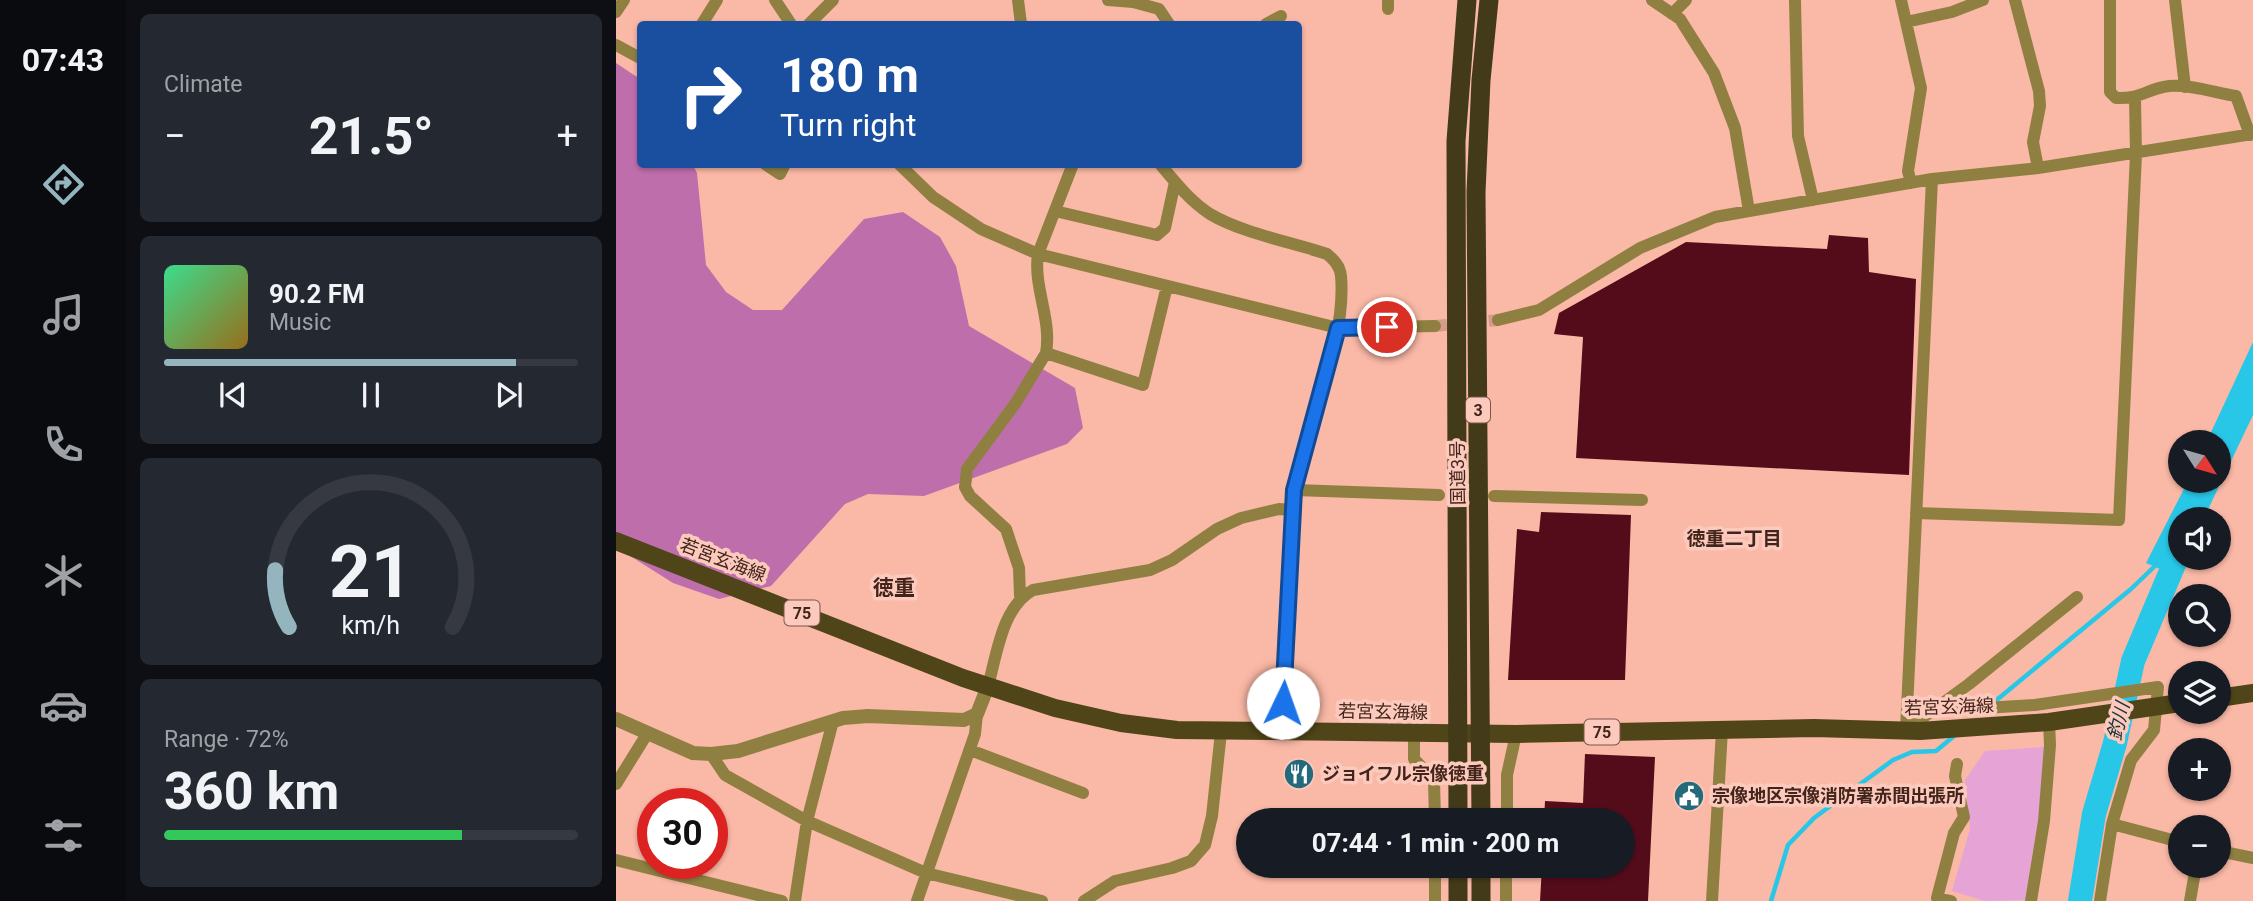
<!DOCTYPE html>
<html lang="en">
<head>
<meta charset="utf-8">
<style>
	:root { --surface:#171b24; --page:#242831; --text:#f1f3f6; --muted:#9ea1a6; --line:#363941; --accent:#95b5be }
	body { margin:0; font-family:Roboto,"Noto Sans JP",sans-serif; background:var(--page); color:var(--text); height:100vh; display:flex; flex-direction:column; font-size:26px; white-space:nowrap }
	* { box-sizing:border-box; margin:0 }
	p { font-size:23px; color:var(--muted) }
	.icon { flex:none; width:38px; height:38px; fill:none; stroke:currentColor; stroke-width:2; stroke-linecap:round; stroke-linejoin:round }
	.map { position:relative; flex:1; overflow:hidden }
	.side { display:flex; flex-direction:column; gap:14px; padding:14px; background:#0d0f14; width:490px }
	.side>* { flex:none }
	.banner { position:absolute; left:21px; top:21px; width:665px; height:147px; border-radius:7px; box-shadow:0 2px 5px #0004; background:#1a4fa0; color:#fff; overflow:hidden }
	.needle { width:46px; rotate:127deg }
	.tools { position:absolute; left:1552px; top:430px; display:grid; gap:14px }
	.tools a { display:grid; place-items:center; width:63px; height:63px; border-radius:50%; background:var(--surface); box-shadow:0 2px 5px #0004; font-size:35px }
	.speed { position:absolute; left:21px; top:788px; display:flex; gap:14px; font-size:35px; font-weight:700; text-align:center }
	.speed>* { display:grid; place-content:center; width:91px; height:91px; border-radius:50%; background:var(--surface); box-shadow:0 2px 5px #0004; line-height:1 }
	.speed .limit { border:10px solid #d22; background:#fff; color:#111 }
	.pin { position:absolute; display:grid; place-items:center; width:60px; height:60px; color:#fff; margin:-30px; border:4px solid #fff; border-radius:50%; box-shadow:0 2px 7px #0007 }
	.me { position:absolute; width:77px; margin:-38px; rotate:3deg; stroke-linejoin:round; filter:drop-shadow(0 0 5px #0008) }
	.turn { display:flex; align-items:center; gap:24px; height:147px; padding:0 28px; font-size:32px }
	.turn .icon { width:91px; height:91px; stroke-width:2.5 }
	.turn b { display:block; font-size:49px; line-height:60px }
	.big { font-size:52px; font-weight:700; line-height:1.1 }
	.side .tile { flex:1; display:flex; flex-direction:column; justify-content:center; gap:10px; min-width:0; padding:0 24px; border-radius:10px; background:var(--page) }
	.side .dial { align-items:center; gap:0 }
	.dial svg { height:182px; overflow:visible; fill:none; stroke:var(--line); stroke-width:7; stroke-linecap:round; text-anchor:middle }
	.dial text { fill:var(--text); stroke:none }
	.song { display:flex; align-items:center; gap:21px }
	.cover { width:84px; height:84px; border-radius:10px; background:linear-gradient(135deg,hsl(150 70% 55%),hsl(40 70% 35%)) }
	.played { height:7px; border-radius:4px; background:linear-gradient(90deg,var(--accent) 85%,var(--line) 85%) }
	.keys { display:flex; justify-content:space-around; direction:ltr }
	.heat { display:flex; justify-content:space-between; align-items:center; font-size:38px; direction:ltr }
	.charge { height:10px; border-radius:5px; background:linear-gradient(90deg,#34c759 72%,var(--line) 0) }
	.trip { position:absolute; left:620px; top:808px; width:399px; height:70px; border-radius:35px; background:var(--surface); box-shadow:0 2px 5px #0004; font-weight:700; line-height:70px; text-align:center }
	main { display:flex; flex:1; min-height:0 }
	.tabs { display:flex; flex-direction:column; width:126px; justify-content:space-around; align-items:center; background:#090b0e; color:var(--muted) }
	.tabs .icon { width:49px; height:49px }
	.tabs .selected { color:var(--accent) }
	.tabs b { font-size:32px; color:var(--text) }
	.map>svg:first-child { display:block }
</style>
</head>
<body>
<main>
<nav class="tabs">
<b>07:43</b>
<svg class="icon selected" aria-label="directions" viewBox="0 0 24 24"><path d="M12 3l9 9-9 9-9-9zM9 14v-3h6M13 9l2 2-2 2"/></svg>
<svg class="icon" aria-label="music" viewBox="0 0 24 24"><path d="M9 18V5l10-2v13"/><circle cx="6" cy="18" r="3"/><circle cx="16" cy="16" r="3"/></svg>
<svg class="icon" aria-label="phone" viewBox="0 0 24 24"><path d="M5 4h4l2 5-3 2q2 4 5 5l2-3 5 2v4C11 20 4 13 5 4z"/></svg>
<svg class="icon" aria-label="climate" viewBox="0 0 24 24"><path d="M12 3v18M4 7l16 10M4 17L20 7"/></svg>
<svg class="icon" aria-label="car" viewBox="0 0 24 24"><path d="M5 17H2v-5l4-1 3-4h7l3 4 3 1v5h-3M9 17h6M6 11h13"/><circle cx="7" cy="17" r="2"/><circle cx="17" cy="17" r="2"/></svg>
<svg class="icon" aria-label="filters" viewBox="0 0 24 24"><path d="M4 7h16M4 17h16"/><circle cx="9" cy="7" r="2"/><circle cx="15" cy="17" r="2"/></svg>
</nav>
<section class="side">
<div class="tile"><p>Climate</p>
<div class="heat"><a>−</a><b class="big">21.5°</b><a>+</a></div>
</div>
<div class="tile">
<div class="song"><i class="cover"></i><div><b>90.2 FM</b><p>Music</p></div></div>
<div class="played"></div>
<div class="keys"><svg class="icon" aria-label="previous" viewBox="0 0 24 24"><path d="M18 5L8 12l10 7zM5 5v14"/></svg><svg class="icon" aria-label="pause" viewBox="0 0 24 24"><path d="M8 5v14M16 5v14"/></svg><svg class="icon" aria-label="next" viewBox="0 0 24 24"><path d="M6 5l10 7-10 7zM19 5v14"/></svg></div>
</div>
<div class="tile dial"><svg viewBox="0 0 100 80">
<path d="M14 69A42 42 0 1 1 86 69"/>
<path d="M14 69A42 42 0 0 1 8 44" stroke="#95b5be"/>
<text x="50" y="56" font-size="32" font-weight="700">21</text>
<text x="50" y="72" font-size="11">km/h</text>
</svg></div>
<div class="tile"><p>Range · 72%</p><b class="big">360 km</b><div class="charge"></div></div>
</section>
<div class="map">
<svg width="1637" height="901" viewBox="0 0 1637 901">
	<rect width="100%" height="100%" fill="#fab8a6"/>
	<path fill="#e6a3d5" d="M 1428,747 L 1423,813 L 1409,900 L 1369,901 L 1336,891 L 1354,829 L 1349,780 L 1369,751 Z"/>
	<path fill="#bf6eac" d="M 0,63 L 24,79 L 24,164 L 77,165 L 81,173 L 90,265 L 110,292 L 137,310 L 166,310 L 248,219 L 287,212 L 324,237 L 340,266 L 353,326 L 459,388 L 467,428 L 451,444 L 308,496 L 252,494 L 229,504 L 155,586 L 103,599 L 57,583 L 0,547 Z"/>
	<path fill="#28c7e7" d="M 1637,342 L 1637,415 L 1587,520 L 1564,520 L 1564,558 L 1569,558 L 1561,576 L 1530,563 L 1572,481 L 1603,481 L 1603,443 L 1590,443 Z"/>
	<g fill="none" stroke-linecap="round" stroke-linejoin="round">
		<path stroke="#28c7e7" stroke-width="4.5" d="M 1377,703 L 1515,589 L 1541,564
			M 1155,901 L 1172,845 L 1198,818 L 1277,760 L 1296,752 L 1320,751 L 1338,736"/>
		<path stroke="#28c7e7" stroke-width="24" d="M 1464,901 L 1478,814 L 1499,743 L 1517,661 L 1564,550"/>
	</g>
	<path fill="#550c1a" d="M 1213,235 L 1252,238 L 1253,272 L 1300,279 L 1293,475 L 960,458 L 967,337 L 938,334 L 943,313 L 1070,242 L 1211,249 Z
		M 925,512 L 1015,515 L 1009,680 L 892,680 L 901,529 L 923,532 Z
		M 969,754 L 1039,757 L 1032,901 L 924,901 L 926,866 L 1006,866 L 1006,821 L 928,821 L 929,801 L 967,803 Z"/>
	<g fill="none" stroke-linecap="round" stroke-linejoin="round">
		<path stroke="#d59a8a" stroke-width="12" stroke-dasharray="12 6" stroke-linecap="butt" d="M 819,326 L 882,320"/>
		<path stroke="#8f8042" stroke-width="12" d="M 159,0 L 175,24
			M 402,0 L 405,24
			M 492,0 L 517,2 L 543,9 L 553,24
			M 772,0 L 772,9
			M 1036,0 L 1064,19 L 1098,73 L 1119,128 L 1133,211
			M 1179,0 L 1182,136 L 1197,200
			M 1285,0 L 1305,88 L 1292,171 L 1295,183
			M 1399,0 L 1423,91 L 1424,106 L 1417,142 L 1422,168
			M 1494,0 L 1494,92 L 1500,98 C 1526,99 1530,89 1553,86 C 1574,84 1600,93 1620,96 L 1634,135
			M 1559,0 L 1569,87
			M 0,12 L 8,0
			M 1056,14 L 1070,0
			M 1290,22 L 1336,12 L 1367,0
			M 86,24 L 101,0
			M 193,24 L 217,0
			M 650,24 L 665,16
			M 0,45 L 24,58
			M 149,164 L 164,174 L 169,164
			M 283,164 L 317,197 L 365,229 L 422,254 L 722,328 L 819,326
			M 457,164 L 422,254 C 417,287 436,319 430,353 L 527,385 L 551,286
			M 544,164 C 559,182 574,201 594,214 C 626,233 675,242 711,254 C 718,260 724,266 725,276 C 731,342 690,424 679,490 L 666,731
			M 439,211 L 541,235 L 549,228 L 559,182
			M 882,320 L 923,310 L 1024,248 L 1099,217 L 1316,179 L 1422,168 L 1637,134
			M 679,490 L 823,495
			M 878,496 L 1026,500
			M 1300,513 L 1503,520 L 1520,154 L 1519,99
			M 404,596 L 403,568 L 390,529 L 354,496 L 349,487 L 351,469 L 399,404 L 430,353
			M 372,686 C 381,654 386,607 417,590 L 534,570 L 556,560 L 601,529 L 625,518 L 663,509 L 677,510
			M 1317,711 L 1419,705 L 1542,687 L 1538,730 L 1515,760 L 1496,824 L 1484,901
			M 1290,730 L 1316,179
			M 1290,730 L 1353,684 L 1461,597
			M 798,734 L 798,759 L 818,780 L 819,821
			M 354,750 L 467,793
			M 95,754 L 109,775 L 191,821 L 310,873 L 426,901
			M 0,784 L 31,734
			M 891,821 L 891,775 L 900,734
			M 1496,824 L 1564,842
			M 1603,851 L 1637,858
			M 0,860 L 166,901
			M 819,866 L 819,901
			M 179,901 L 191,821 L 217,721
			M 301,901 L 359,734 L 361,714
			M 468,901 L 499,881 L 556,868 L 575,861 L 589,845 L 596,816 L 605,732
			M 890,901 L 890,866
			M 1096,901 L 1106,730
			M 1335,901 L 1321,898 L 1338,833 L 1348,817 L 1339,776 L 1341,764
			M 1415,901 L 1428,821 L 1434,745 L 1433,722
			M 1574,901 L 1580,866"/>
		<path stroke="#8f8042" stroke-width="14" d="M 0,719 L 77,753 L 95,754 L 122,751 L 227,718 L 252,716 L 348,720 L 361,714 L 372,686"/>
		<path stroke="#4f4518" stroke-width="18" d="M 0,541 L 347,678 L 439,708 L 505,723 L 561,730 L 900,734 L 1198,728 L 1304,731 L 1433,722 L 1564,703
			M 1603,698 L 1637,693"/>
		<path stroke="#423a18" stroke-width="19" d="M 842,821 L 840,141 L 851,0
			M 865,821 L 860,192 L 865,80 L 873,0
			M 842,866 L 842,901
			M 865,866 L 865,901"/>
	</g>
	<g fill="none" stroke-linecap="round" stroke-linejoin="round">
		<g stroke="#114b97" stroke-width="18">
			<path id="route" d="M 667,703 L 678,490 L 722,328 L 771,327"/>
		</g>
		<use href="#route" stroke="#1a73e8" stroke-width="12"/>
	</g>
	<defs>
		<g id="restaurant-disc" transform="scale(1.575)"><circle r="9.5" fill="#256a7a" stroke="#fccabc"/><path d="M-5-6h1v4h1v-4h1v4h1v-4h1v5L-1.5 .5V6h-2V.5L-5-1ZM5-6V6H3V1.5H1.5Q1.5-4 5-6Z" fill="#fff"/></g>
		<g id="civic-disc" transform="scale(1.575)"><circle r="9.5" fill="#256a7a" stroke="#fccabc"/><path d="M-.6-6.5H3V-4.5H.6V-3L4-1V1h2V6H-6V1h2V-1L-.6-3ZM-1.2 2.5V6h2.4V2.5Z" fill="#fff"/></g>
	</defs>
	<g fill-rule="evenodd">
		<use href="#restaurant-disc" x="683" y="774"/>
		<use href="#civic-disc" x="1073" y="796"/>
	</g>
	<g text-anchor="middle" stroke-width="7" stroke-linejoin="round" paint-order="stroke">
		<g fill="#fccabc" stroke="#7a564b" stroke-width="2">
			<rect x="850" y="397.5" width="24" height="25" rx="5"/>
			<rect x="168.5" y="600.5" width="35" height="25" rx="5"/>
			<rect x="968.5" y="719.5" width="35" height="25" rx="5"/>
		</g>
		<g font-size="16" font-weight="bold" fill="#43241b">
			<text x="862" y="416">3</text>
			<text x="186" y="619">75</text>
			<text x="986" y="738">75</text>
		</g>
		<g font-size="18" fill="#43241b" stroke="#fccabc">
			<text transform="translate(842 473) rotate(-91)" y="6">国道3号</text>
			<text transform="translate(107 560) rotate(21)" y="6">若宮玄海線</text>
			<text transform="translate(1333 707) rotate(-2)" y="6">若宮玄海線</text>
			<text transform="translate(767 712) rotate(1)" y="6">若宮玄海線</text>
		</g>
		<g font-size="18" font-weight="bold" fill="#43241b" stroke="#fccabc" text-anchor="start">
			<text x="706" y="780">ジョイフル宗像徳重</text>
			<text x="1096" y="802">宗像地区宗像消防署赤間出張所</text>
		</g>
		<g font-size="19" font-weight="bold" fill="#43241b" stroke="#fccabc">
			<text x="1118" y="545">徳重二丁目</text>
		</g>
		<g font-size="19" font-style="italic" fill="#1b3339" stroke="#fccabc">
			<text transform="translate(1502 721) rotate(-76)" y="7">釣川</text>
		</g>
		<g font-size="21" font-weight="bold" fill="#43241b" stroke="#fccabc">
			<text x="278" y="595">徳重</text>
		</g>
	</g>
</svg>
<div class="tools">
<a><svg class="needle" viewBox="-14 -14 28 28"><path d="M0-13l5 13h-10z" fill="#e53935"/><path d="M0 13l5-13h-10z" fill="#9ea1a6"/></svg></a>
<a><svg class="icon" aria-label="sound" viewBox="0 0 24 24"><path d="M4 9h4l5-4v14l-5-4H4zM17 9q2 3 0 6"/></svg></a>
<a><svg class="icon" aria-label="search" viewBox="0 0 24 24"><circle cx="10" cy="10" r="6"/><path d="M15 15l6 6"/></svg></a>
<a><svg class="icon" aria-label="layers" viewBox="0 0 24 24"><path d="M12 4l9 5-9 5-9-5zM3 14l9 5 9-5"/></svg></a>
<a>+</a>
<a>−</a>
</div>
<div class="speed"><div class="limit">30</div></div>
<div class="pin" style="left:771px;top:327px;background:#d93025"><svg class="icon" aria-label="arrive" viewBox="0 0 24 24"><path d="M6 21V4h12l-3 4 3 4H6"/></svg></div>
<svg class="me" style="left:667px;top:703px" viewBox="-20 -20 40 40"><circle r="19" fill="#fff"/><path d="M0-13L10 11 0 6-10 11z" fill="#1a73e8"/></svg>
<div class="trip">07:44 · 1 min · 200 m</div>
<div class="banner">
<div class="turn"><svg class="icon" aria-label="right" viewBox="0 0 24 24"><path d="M7 20v-9h11M14 6l5 5-5 5"/></svg><div><b>180 m</b>Turn right</div></div>
</div>
</div>
</main>
</body>
</html>
